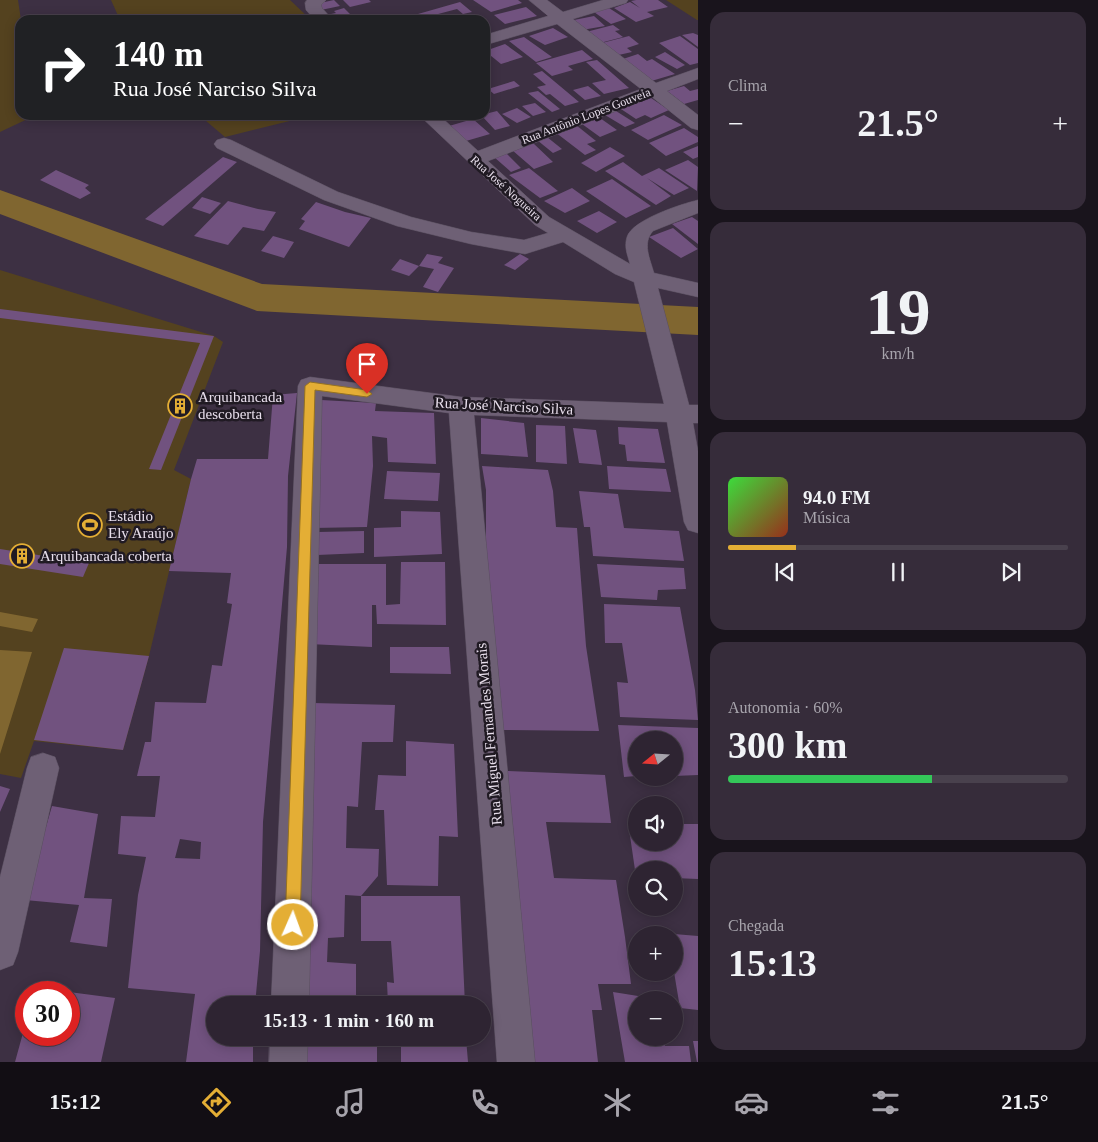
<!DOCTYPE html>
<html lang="pt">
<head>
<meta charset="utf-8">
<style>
	:root { --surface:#2e2432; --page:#362c3a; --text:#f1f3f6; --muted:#a7a4ac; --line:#49414d; --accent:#e4ae35 }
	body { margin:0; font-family:"Times New Roman",serif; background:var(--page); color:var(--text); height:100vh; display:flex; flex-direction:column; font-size:19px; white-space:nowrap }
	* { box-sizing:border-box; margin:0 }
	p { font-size:16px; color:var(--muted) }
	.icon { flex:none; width:28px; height:28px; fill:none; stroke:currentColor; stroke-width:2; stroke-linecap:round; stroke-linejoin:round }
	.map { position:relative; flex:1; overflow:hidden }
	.side { display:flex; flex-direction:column; gap:12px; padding:12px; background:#19141c; width:400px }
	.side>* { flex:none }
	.guide { position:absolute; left:15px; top:15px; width:475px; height:105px; border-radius:15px; box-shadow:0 2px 12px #0003,0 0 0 1px var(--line); background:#202124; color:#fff; overflow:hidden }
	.needle { width:32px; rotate:252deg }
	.buttons { position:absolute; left:628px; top:731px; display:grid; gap:10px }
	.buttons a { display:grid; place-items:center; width:55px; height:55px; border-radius:50%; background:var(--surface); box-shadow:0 2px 12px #0003,0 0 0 1px var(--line); font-size:25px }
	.speed { position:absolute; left:15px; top:981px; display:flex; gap:10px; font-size:25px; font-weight:700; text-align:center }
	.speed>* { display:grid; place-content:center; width:65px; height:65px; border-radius:50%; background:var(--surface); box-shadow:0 2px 12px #0003,0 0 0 1px var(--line); line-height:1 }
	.speed .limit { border:8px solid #d22; background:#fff; color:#111 }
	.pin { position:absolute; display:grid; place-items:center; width:42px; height:42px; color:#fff; margin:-51px -21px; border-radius:50% 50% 50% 0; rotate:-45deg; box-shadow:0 0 5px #0007 }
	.pin .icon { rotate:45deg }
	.me { position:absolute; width:55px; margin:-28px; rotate:2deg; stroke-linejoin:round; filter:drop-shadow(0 0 4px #0008) }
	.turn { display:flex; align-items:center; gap:18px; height:105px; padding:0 15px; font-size:22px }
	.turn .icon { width:65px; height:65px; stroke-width:2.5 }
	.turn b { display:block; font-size:35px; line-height:42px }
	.big { font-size:38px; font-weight:800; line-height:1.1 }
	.side .card { flex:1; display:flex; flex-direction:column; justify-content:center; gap:8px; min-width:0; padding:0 18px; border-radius:15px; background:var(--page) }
	.side .dial { align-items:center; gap:0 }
	.dial b { font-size:65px; line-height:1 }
	.song { display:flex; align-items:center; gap:15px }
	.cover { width:60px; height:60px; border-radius:8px; background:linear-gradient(135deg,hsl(120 70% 55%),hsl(10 70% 35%)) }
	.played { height:5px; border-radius:2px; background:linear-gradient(90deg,var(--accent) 20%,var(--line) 20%) }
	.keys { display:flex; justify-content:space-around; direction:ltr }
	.heat { display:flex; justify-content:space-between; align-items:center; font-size:28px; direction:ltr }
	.charge { height:8px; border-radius:4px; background:linear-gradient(90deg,#34c759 60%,var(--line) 0) }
	.trip { position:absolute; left:206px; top:996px; width:285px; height:50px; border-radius:25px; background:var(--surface); box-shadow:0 2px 12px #0003,0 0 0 1px var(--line); font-weight:800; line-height:50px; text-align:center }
	.menu { display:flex; height:80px; justify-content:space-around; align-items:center; background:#120e14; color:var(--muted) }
	.menu .icon { width:35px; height:35px }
	.menu .active { color:var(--accent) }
	.menu b { font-size:22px; color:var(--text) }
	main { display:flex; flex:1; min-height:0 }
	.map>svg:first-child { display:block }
</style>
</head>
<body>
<main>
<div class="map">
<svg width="698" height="1062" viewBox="0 0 698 1062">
	<rect width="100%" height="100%" fill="#3d3043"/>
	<path fill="#54421f" d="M 0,0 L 18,0 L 21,20 L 20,115 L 36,115 L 0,132 Z
		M 111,0 L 290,0 L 311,20 L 120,20 Z
		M 666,0 L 698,0 L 698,20 L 697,20 Z
		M 199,115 L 314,115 L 225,137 Z
		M 0,270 L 214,336 L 223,342 L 174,470 L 191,479 L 149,656 L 123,750 L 34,741 L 21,778 L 0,774 Z"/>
	<path fill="#806630" d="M 0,612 L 38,619 L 32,632 L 0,626 Z
		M 0,650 L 32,652 L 0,754 Z"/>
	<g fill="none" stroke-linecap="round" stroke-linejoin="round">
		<path fill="#806630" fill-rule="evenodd" d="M 0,190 L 262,284 L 698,307 L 698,335 L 257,311 L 0,214 Z"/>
	</g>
	<path fill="#71527f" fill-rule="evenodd" d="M 334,0 L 340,6 L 321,10 L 315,4 Z
		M 343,0 L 369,0 L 371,2 L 350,7 Z
		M 473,0 L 518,0 L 522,3 L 491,12 Z
		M 636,0 L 658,0 L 668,7 L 647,12 L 654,16 L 636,22 L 614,8 L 630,2 L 640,8 L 631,1 Z
		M 460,2 L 472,12 L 463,14 L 457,9 L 423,18 L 418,14 Z
		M 526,7 L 537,16 L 505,24 L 494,15 Z
		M 344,8 L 355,19 L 336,20 L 331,14 L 336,13 L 334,11 Z
		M 609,8 L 626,19 L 611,24 L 594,12 Z
		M 594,16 L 605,26 L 582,30 L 569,21 Z
		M 613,25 L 620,30 L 615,31 L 623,37 L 600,43 L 586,32 Z
		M 553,28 L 568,37 L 545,45 L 529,36 Z
		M 693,33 L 698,35 L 698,47 L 682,35 Z
		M 629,36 L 639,44 L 627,48 L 632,52 L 614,56 L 598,44 Z
		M 680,36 L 698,49 L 698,63 L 690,65 L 659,43 Z
		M 524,37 L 552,57 L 536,62 L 509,41 Z
		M 505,44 L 523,57 L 501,64 L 485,51 Z
		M 582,50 L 593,59 L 568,66 L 573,70 L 552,76 L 536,63 Z
		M 665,52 L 685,65 L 677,69 L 655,57 Z
		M 638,54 L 647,61 L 652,59 L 675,74 L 648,82 L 617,61 Z
		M 597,60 L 629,88 L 604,94 L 592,83 L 606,80 L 586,62 Z
		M 542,71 L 579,102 L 565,106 L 550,94 L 546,95 L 537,87 L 546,85 L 533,74 Z
		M 514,81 L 520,86 L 494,94 L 488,89 Z
		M 588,86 L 601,96 L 585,100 L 573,90 Z
		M 684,86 L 690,91 L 698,89 L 698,100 L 684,104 L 667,91 Z
		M 538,91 L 560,109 L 552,112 L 528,93 Z
		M 651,98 L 669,110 L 651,118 L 645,115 L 636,119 L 621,109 Z
		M 535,103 L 546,112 L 533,116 L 522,106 Z
		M 517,108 L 531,117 L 517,123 L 502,114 Z
		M 497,111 L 510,126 L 495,130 L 481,115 Z
		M 616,111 L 635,123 L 625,127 L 605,115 Z
		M 664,115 L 682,125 L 648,140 L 631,130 Z
		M 600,118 L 617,130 L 600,137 L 582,124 Z
		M 473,119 L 490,134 L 466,141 L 449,126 Z
		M 576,125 L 596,141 L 587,144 L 596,150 L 585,155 L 555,132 Z
		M 684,128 L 698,137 L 698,142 L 666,156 L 649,143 Z
		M 547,137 L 562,149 L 553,153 L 537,140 Z
		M 533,143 L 553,162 L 534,169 L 512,150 Z
		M 698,146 L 698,157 L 693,159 L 683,152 Z
		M 610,147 L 625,156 L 596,172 L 581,163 Z
		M 506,153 L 521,168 L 511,172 L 494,157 Z
		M 223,157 L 237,162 L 163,226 L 145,219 Z
		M 688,160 L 698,167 L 697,191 L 665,170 Z
		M 623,162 L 642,176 L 659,168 L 689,188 L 674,195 L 647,178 L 671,196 L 656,205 L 605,171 Z
		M 529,168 L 558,191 L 540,198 L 509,175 Z
		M 56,170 L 89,185 L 85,188 L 91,193 L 80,199 L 40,180 Z
		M 612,179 L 651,206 L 626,218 L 586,191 Z
		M 572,188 L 590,201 L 565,213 L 544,201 Z
		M 202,197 L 221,203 L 210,214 L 192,208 Z
		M 228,201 L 258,209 L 276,212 L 264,231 L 243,227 L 228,245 L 194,236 Z
		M 316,202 L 345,212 L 371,218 L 349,247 L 299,229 L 305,221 L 301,219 Z
		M 599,211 L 617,222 L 597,233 L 577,221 Z
		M 692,217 L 698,221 L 698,244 L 672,224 Z
		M 673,228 L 698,249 L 681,258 L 649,237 Z
		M 273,236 L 294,242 L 284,258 L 261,251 Z
		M 427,254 L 443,257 L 438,263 L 454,268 L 438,292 L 423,287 L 434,269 L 419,266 Z
		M 520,254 L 529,259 L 515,270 L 504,265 Z
		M 400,259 L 419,266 L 409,276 L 391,270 Z
		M 0,309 L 214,336 L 161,470 L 149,469 L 200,343 L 0,318 Z
		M 297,393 L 288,476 L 287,547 L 263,822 L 260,951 L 255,1005 L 215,1005 L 215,1038 L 253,1038 L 253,1062 L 186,1062 L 195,994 L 128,988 L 138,895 L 146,857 L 118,854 L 121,816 L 155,817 L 160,776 L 137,776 L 145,742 L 151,742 L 155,702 L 206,703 L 212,665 L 222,666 L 232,604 L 227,603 L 231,573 L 169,571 L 191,479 L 197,459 L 268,459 L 273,395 ZM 180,839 L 201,842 L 200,859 L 175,858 Z
		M 321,400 L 376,403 L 375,411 L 434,413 L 436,464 L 388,462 L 387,438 L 372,436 L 373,466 L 367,527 L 313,528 Z
		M 481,418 L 524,423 L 528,457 L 481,454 Z
		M 536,425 L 565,426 L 567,464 L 536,462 Z
		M 618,427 L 658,429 L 665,463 L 627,461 L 625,445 L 619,444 Z
		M 573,428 L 596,430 L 602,465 L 579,463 Z
		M 482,466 L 548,470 L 553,491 L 556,527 L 577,528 L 586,646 L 599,731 L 502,730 L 486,563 L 486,490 Z
		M 607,466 L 666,469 L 671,492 L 609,489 Z
		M 387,471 L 440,473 L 438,501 L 384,499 Z
		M 579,491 L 618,494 L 624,528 L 679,531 L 684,561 L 593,556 L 590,527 L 584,527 Z
		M 401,511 L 440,512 L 442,554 L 374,557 L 374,528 L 401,527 Z
		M 364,531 L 364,553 L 317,555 L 318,532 Z
		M 0,549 L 89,563 L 83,577 L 0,564 Z
		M 401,562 L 445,562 L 446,625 L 377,624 L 376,605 L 372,605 L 372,647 L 309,644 L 314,564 L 386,564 L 386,605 L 400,604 Z
		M 597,564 L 684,568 L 686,589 L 658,590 L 657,600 L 601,597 Z
		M 604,604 L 680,607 L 695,690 L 698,720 L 620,717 L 617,682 L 628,683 L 622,643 L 605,643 Z
		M 390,647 L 449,647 L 451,674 L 390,673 Z
		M 64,648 L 149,656 L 123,750 L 34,740 Z
		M 313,703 L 395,705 L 393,742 L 362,742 L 358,807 L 347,806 L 346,848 L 379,849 L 378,876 L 361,896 L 345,895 L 344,937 L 328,938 L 327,962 L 356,964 L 356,1003 L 376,1003 L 376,1005 L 298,1005 Z
		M 618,725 L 698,728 L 698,775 L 674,776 L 674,740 L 636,740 L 636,776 L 624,777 Z
		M 406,741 L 454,744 L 458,837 L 439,836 L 438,886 L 387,885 L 384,810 L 375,810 L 378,775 L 406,776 Z
		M 507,771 L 605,775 L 611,823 L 546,822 L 554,878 L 616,880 L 625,937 L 631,984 L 598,984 L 602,1010 L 592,1010 L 598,1062 L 532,1062 Z
		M 0,786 L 10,789 L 0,812 Z
		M 52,806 L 98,814 L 84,898 L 112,899 L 107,947 L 70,942 L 79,905 L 25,900 Z
		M 628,822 L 636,822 L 636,842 L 674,842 L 674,824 L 698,824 L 698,879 L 674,878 L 674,870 L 635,870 Z
		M 361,896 L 460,896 L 465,1005 L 388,1005 L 387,982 L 394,983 L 391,941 L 361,941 Z
		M 674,934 L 698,936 L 698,1010 L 680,1008 L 674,972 Z
		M 34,988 L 63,991 L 63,992 L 33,992 Z
		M 69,992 L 115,998 L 101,1062 L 15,1062 L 26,1022 L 26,1035 L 69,1035 Z
		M 613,992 L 657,999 L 636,1000 L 636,1038 L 663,1038 L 665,1046 L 689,1046 L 691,1062 L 625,1062 Z
		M 296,1038 L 377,1038 L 377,1062 L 295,1062 Z
		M 401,1038 L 466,1038 L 468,1062 L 401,1062 Z
		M 693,1041 L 698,1041 L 698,1062 L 697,1062 Z"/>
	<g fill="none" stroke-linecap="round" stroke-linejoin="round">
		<g stroke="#5a4f60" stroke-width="1">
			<path id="minor" d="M 307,0 L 326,0 L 321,5 L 322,8 L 333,20 L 315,20 L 306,10 L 305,3 Z
				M 529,0 L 547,0 L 563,12 L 603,0 L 628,0 L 626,3 L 573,19 L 656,83 L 698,68 L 698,79 L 667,91 L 698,115 L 698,130 L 691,128 L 652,97 L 488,161 L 549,217 L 630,264 C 627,254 624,246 627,237 C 632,220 681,204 698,200 L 698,213 L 653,231 C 642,243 650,259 654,273 L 698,283 L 698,297 L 658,288 L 689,405 L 698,405 L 698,423 L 693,423 L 698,451 L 698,533 L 688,530 L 684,522 L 667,422 L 474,415 L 535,1062 L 497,1062 L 449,413 L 322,396 L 309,1005 L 271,1005 L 298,386 L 301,380 L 310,377 L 461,397 L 664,404 L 634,282 L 615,274 L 563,242 L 525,254 L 471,244 L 397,226 L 324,200 L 217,148 L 214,144 L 217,140 L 224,138 L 231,140 L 338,192 L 411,217 L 471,232 L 524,240 L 548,233 L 535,225 L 419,115 L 439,115 L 478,151 L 641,89 L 557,24 L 485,45 L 485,35 L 548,16 Z
				M 43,753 L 55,757 L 59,768 L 18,952 L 13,965 L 0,970 L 0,877 L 27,768 L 31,757 Z
				M 270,1038 L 308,1038 L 307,1062 L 269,1062 Z"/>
		</g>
		<use href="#minor" fill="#6e6075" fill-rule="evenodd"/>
	</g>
	<path fill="#e4ae35" stroke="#947122" d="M 310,382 L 367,390 L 372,394 L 367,397 L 315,390 L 300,925 L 298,930 L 293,933 L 287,930 L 285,925 L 305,386 Z"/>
	<defs>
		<g id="building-ring" transform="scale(1.25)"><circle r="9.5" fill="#201a23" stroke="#e4ae35" stroke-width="1.5"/><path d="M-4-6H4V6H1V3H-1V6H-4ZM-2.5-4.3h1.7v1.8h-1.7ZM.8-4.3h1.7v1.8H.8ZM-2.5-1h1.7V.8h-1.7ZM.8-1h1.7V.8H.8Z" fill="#e4ae35"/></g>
		<g id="stadium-ring" transform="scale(1.25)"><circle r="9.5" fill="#201a23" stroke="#e4ae35" stroke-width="1.5"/><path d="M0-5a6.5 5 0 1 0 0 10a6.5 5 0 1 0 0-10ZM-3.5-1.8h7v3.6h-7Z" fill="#e4ae35"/></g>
	</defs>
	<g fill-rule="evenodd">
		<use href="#building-ring" x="180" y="406"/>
		<use href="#stadium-ring" x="90" y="525"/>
		<use href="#building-ring" x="22" y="556"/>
	</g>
	<g text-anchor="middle" stroke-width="5" stroke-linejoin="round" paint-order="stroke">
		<g font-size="12" fill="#e8dfec" stroke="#201a23">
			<text transform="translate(586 116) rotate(-21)" y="4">Rua Antônio Lopes Gouveia</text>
			<text transform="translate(506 188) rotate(42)" y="4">Rua José Nogueira</text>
		</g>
		<g font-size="15" fill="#e8dfec" stroke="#201a23" text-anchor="start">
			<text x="198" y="402">Arquibancada<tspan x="198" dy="17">descoberta</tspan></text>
			<text x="108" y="521">Estádio<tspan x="108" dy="17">Ely Araújo</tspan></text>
			<text x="40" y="561">Arquibancada coberta</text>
		</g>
		<g font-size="15" fill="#e8dfec" stroke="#201a23">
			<text transform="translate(504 406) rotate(3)" y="5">Rua José Narciso Silva</text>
			<text transform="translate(489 734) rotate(-95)" y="5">Rua Miguel Fernandes Morais</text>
		</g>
	</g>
</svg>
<div class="buttons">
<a><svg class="needle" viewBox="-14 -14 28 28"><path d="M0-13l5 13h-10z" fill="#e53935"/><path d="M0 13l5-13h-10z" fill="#a7a4ac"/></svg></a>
<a><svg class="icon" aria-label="sound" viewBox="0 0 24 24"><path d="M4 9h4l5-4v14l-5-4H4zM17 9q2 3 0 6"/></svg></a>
<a><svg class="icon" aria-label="search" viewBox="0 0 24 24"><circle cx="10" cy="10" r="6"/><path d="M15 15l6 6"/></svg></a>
<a>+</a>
<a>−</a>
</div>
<div class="speed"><div class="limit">30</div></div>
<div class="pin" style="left:367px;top:394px;background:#d93025"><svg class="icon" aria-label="arrive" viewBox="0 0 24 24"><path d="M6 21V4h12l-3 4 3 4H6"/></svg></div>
<svg class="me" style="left:293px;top:925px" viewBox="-20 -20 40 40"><circle r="17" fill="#e4ae35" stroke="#fff" stroke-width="3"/><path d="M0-11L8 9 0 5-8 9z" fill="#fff"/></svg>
<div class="trip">15:13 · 1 min · 160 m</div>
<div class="guide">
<div class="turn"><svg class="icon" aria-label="right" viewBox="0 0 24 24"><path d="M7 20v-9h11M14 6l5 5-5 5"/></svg><div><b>140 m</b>Rua José Narciso Silva</div></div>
</div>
</div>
<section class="side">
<div class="card"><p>Clima</p>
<div class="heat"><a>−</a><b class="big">21.5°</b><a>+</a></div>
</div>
<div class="card dial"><b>19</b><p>km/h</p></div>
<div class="card">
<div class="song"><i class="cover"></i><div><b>94.0 FM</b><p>Música</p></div></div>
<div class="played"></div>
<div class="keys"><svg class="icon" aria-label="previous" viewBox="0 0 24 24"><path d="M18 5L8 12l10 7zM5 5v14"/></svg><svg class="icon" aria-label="pause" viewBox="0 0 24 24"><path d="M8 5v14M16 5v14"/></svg><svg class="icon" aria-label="next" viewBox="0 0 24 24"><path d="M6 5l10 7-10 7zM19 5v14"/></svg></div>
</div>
<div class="card"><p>Autonomia · 60%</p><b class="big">300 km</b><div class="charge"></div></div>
<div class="card"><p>Chegada</p><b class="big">15:13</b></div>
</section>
</main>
<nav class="menu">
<b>15:12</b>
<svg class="icon active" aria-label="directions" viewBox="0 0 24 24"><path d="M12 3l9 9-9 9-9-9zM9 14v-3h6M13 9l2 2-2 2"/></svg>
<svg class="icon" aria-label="music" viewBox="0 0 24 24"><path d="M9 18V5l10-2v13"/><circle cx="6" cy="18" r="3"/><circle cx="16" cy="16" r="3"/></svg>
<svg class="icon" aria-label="phone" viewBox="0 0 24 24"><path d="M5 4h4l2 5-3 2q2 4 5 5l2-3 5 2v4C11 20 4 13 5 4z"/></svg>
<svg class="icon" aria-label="climate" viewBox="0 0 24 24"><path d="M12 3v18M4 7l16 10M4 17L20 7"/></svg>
<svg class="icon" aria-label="car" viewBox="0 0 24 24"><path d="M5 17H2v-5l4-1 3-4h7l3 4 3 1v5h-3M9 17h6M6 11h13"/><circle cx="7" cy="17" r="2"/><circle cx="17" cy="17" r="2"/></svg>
<svg class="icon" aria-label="filters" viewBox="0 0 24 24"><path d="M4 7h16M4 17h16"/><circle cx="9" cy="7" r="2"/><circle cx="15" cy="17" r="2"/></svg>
<b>21.5°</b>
</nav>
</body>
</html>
